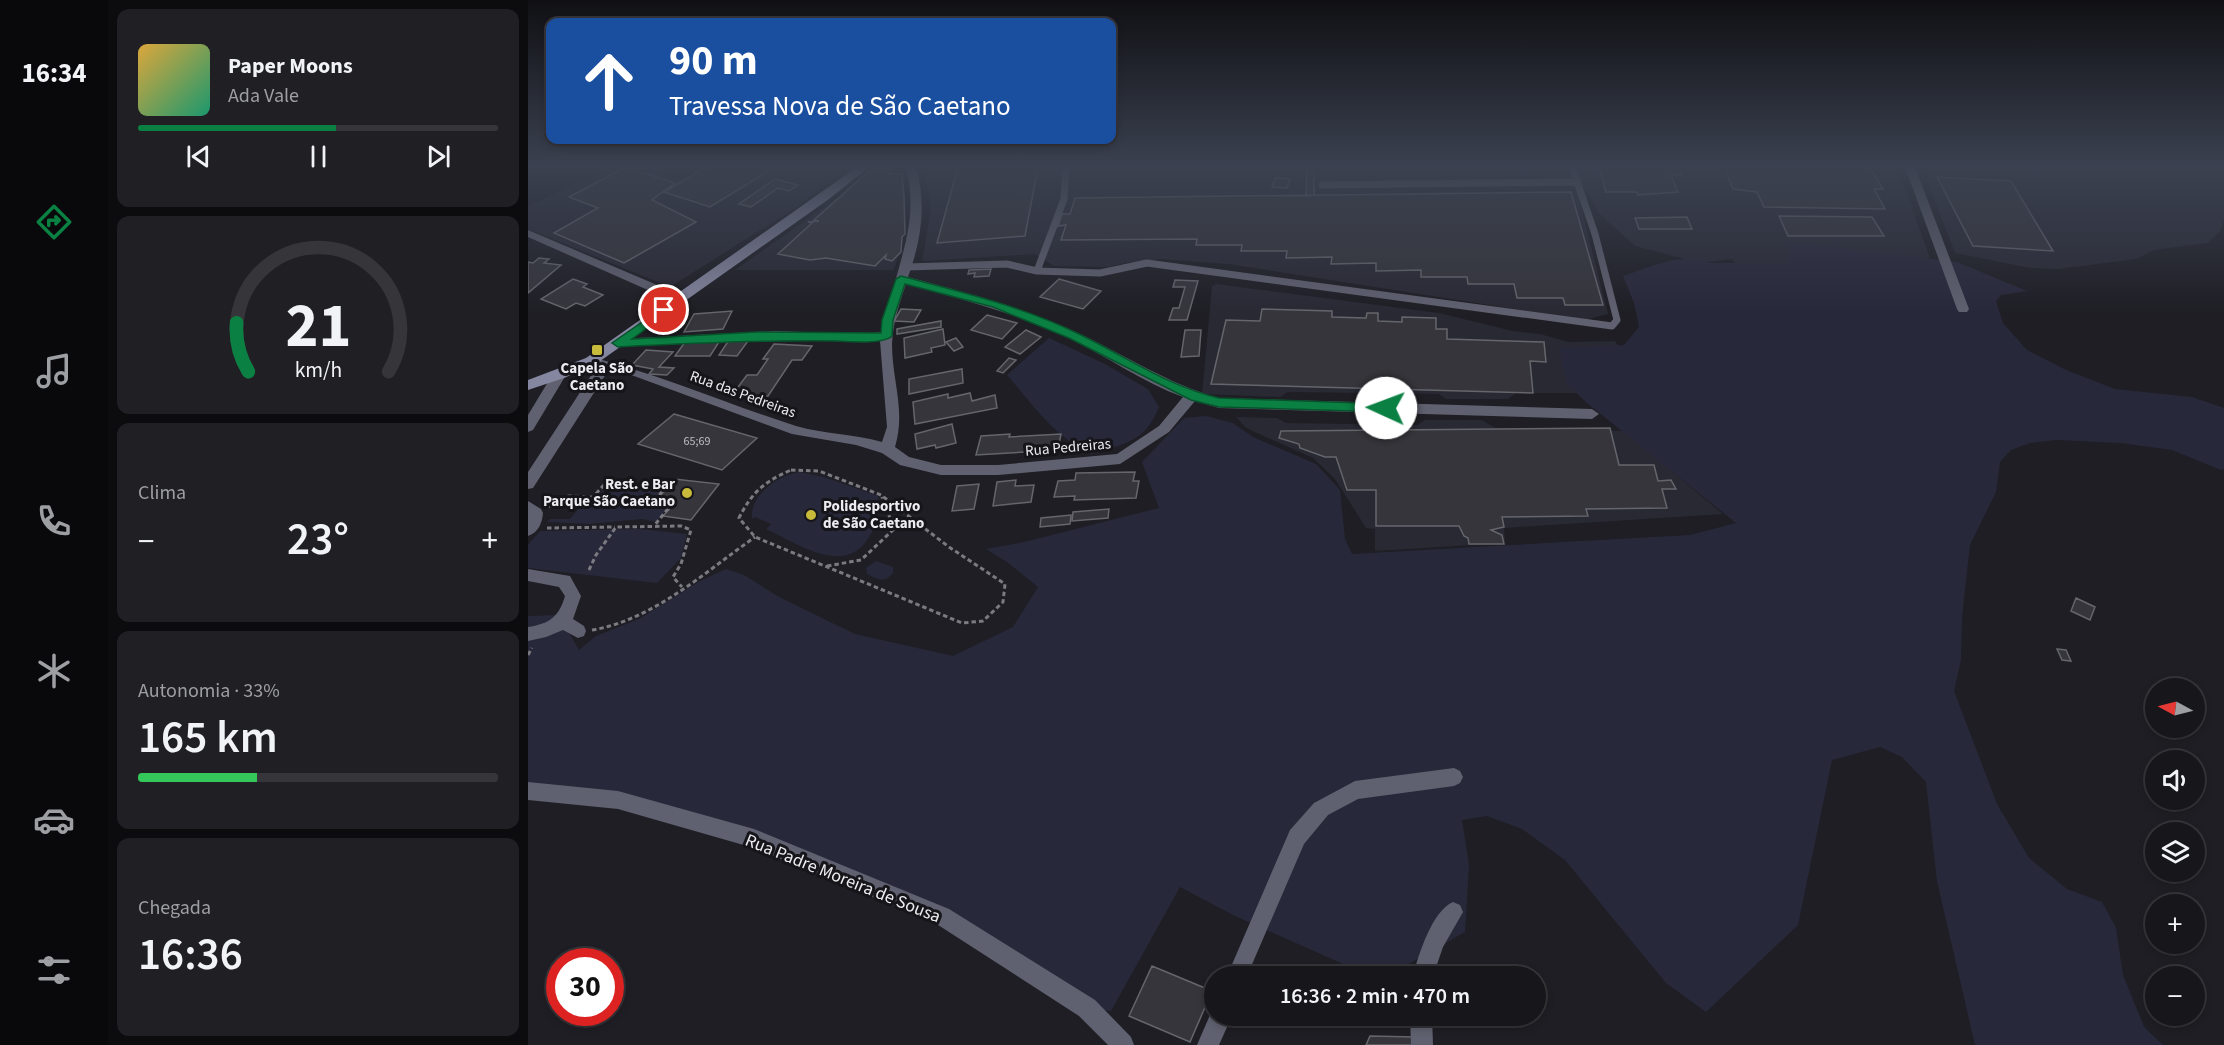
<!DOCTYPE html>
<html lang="pt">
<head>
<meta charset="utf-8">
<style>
	:root { --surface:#16161b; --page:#1f1f24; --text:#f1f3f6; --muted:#9e9fa3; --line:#35353a; --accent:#0b8043 }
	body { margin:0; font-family:"Source Sans 3",sans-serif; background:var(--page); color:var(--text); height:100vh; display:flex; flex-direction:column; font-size:22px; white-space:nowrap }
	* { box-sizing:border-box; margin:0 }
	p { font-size:20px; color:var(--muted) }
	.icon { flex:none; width:33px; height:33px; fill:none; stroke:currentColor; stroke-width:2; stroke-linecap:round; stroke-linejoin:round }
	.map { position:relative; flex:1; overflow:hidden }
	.drawer { display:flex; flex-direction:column; gap:9px; padding:9px; background:#0c0c0f; width:420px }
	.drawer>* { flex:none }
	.banner { position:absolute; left:18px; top:18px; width:570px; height:126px; border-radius:12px; box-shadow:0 3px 9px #0003,0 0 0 2px var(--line); background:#1a4fa0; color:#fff; overflow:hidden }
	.needle { width:39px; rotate:277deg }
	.fabs { position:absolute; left:1617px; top:678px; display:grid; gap:12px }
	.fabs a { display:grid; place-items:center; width:60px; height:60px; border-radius:50%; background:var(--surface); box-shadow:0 3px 9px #0003,0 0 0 2px var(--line); font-size:30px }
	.speed { position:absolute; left:18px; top:948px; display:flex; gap:12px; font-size:30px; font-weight:700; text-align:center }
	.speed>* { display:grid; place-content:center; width:78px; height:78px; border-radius:50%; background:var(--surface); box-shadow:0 3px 9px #0003,0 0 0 2px var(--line); line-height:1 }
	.speed .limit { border:9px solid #d22; background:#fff; color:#111 }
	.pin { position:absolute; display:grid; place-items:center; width:51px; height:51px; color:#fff; margin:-26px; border:3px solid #fff; border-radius:50%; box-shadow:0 2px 6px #0007 }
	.me { position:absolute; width:66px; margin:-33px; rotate:272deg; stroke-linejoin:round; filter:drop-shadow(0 0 4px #0008) }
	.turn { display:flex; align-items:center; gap:21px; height:126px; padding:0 24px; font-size:27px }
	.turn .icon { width:78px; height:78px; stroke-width:2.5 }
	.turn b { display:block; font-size:42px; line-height:51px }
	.big { font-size:45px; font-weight:600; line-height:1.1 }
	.drawer .widget { flex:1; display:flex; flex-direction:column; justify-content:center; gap:9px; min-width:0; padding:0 21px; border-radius:12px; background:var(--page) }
	.drawer .dial { align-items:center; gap:0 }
	.dial svg { height:156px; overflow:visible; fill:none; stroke:var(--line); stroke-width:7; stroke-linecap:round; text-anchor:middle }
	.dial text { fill:var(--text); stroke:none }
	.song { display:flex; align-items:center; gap:18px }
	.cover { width:72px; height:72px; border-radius:9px; background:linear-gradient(135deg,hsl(40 70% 55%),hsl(160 70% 35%)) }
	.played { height:6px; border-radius:3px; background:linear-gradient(90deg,var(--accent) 55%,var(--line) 55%) }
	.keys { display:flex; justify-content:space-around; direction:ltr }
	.heat { display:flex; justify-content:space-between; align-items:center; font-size:33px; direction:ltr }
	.charge { height:9px; border-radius:4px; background:linear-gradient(90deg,#34c759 33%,var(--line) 0) }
	.trip { position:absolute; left:676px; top:966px; width:342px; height:60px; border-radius:30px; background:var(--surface); box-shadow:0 3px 9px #0003,0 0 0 2px var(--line); font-weight:600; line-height:60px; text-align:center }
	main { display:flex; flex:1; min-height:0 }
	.tabs { display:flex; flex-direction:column; width:108px; justify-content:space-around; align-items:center; background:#09090b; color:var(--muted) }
	.tabs .icon { width:42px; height:42px }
	.tabs .active { color:var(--accent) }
	.tabs b { font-size:27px; color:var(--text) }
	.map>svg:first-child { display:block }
</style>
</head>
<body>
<main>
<nav class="tabs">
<b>16:34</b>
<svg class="icon active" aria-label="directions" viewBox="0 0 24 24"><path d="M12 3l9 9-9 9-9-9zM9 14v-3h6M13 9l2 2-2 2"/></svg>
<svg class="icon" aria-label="music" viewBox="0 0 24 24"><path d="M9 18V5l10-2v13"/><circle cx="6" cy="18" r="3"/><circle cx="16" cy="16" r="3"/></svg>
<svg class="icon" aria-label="phone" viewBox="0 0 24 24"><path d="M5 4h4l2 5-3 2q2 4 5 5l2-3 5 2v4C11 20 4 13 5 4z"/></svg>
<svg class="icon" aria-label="climate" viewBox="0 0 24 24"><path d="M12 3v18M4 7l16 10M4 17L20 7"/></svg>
<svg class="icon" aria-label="car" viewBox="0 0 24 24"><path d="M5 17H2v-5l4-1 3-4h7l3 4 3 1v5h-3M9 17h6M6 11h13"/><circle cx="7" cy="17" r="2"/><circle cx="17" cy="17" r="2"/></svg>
<svg class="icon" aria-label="filters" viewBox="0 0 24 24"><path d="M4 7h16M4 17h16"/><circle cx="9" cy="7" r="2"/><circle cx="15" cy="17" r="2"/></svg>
</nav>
<section class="drawer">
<div class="widget">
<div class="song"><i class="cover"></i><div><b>Paper Moons</b><p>Ada Vale</p></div></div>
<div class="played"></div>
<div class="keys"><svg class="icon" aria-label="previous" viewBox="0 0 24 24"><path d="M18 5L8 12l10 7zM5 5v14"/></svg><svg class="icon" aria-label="pause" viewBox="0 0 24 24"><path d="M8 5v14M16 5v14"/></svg><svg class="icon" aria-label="next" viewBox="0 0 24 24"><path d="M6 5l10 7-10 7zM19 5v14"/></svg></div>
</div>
<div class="widget dial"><svg viewBox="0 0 100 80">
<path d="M14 69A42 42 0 1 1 86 69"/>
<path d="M14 69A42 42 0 0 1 8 44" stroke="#0b8043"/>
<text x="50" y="56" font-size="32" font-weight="700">21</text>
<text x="50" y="72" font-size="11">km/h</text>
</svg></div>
<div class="widget"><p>Clima</p>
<div class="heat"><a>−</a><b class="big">23°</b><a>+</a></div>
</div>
<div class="widget"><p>Autonomia · 33%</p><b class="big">165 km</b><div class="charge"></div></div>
<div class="widget"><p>Chegada</p><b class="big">16:36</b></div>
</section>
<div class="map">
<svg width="1696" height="1045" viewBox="0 0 1696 1045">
	<rect width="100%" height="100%" fill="#1e1e24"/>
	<path fill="#292934" d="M 79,167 L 128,167 L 156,180 L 178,167 L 318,167 L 266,209 L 142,287 L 0,229 L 0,207 Z
		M 370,167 L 377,202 L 375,238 L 366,270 L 207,270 L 311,197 L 347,168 Z
		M 395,167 L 1369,167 L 1402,258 L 1338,263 L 1235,286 L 1203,259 L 1172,263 L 1107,246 L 1071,213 L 1062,195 L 1048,187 L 1080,314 L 1057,320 L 701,264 L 634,259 L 597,263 L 580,267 L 526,266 L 507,254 L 394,261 L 403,209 Z
		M 1394,167 L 1696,167 L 1696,218 L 1693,230 L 1680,243 L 1626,250 L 1608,259 L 1530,269 L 1503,268 L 1427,253 Z
		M 688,284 L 911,313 L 985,331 L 1012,334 L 1041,342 L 1087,341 L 1131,413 L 1096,431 L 1195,514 L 976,528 L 977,543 L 847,551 L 847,529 L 838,528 L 807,479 L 785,458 L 718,428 L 708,417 L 749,418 L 758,423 L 889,425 L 897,420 L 954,420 L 967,428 L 1094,431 L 1051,393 L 988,393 L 980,399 L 918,399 L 911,394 L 760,392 L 752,397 L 674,394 L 684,286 Z"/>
	<path fill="#28283b" d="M 1264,242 L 1429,262 L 1499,291 L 1473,295 L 1468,301 L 1475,323 L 1499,350 L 1538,370 L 1587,389 L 1664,397 L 1696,408 L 1696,469 L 1693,470 L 1644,450 L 1593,443 L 1528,440 L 1502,443 L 1483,450 L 1472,462 L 1468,492 L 1442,545 L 1434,617 L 1433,660 L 1426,691 L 1469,804 L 1501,858 L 1539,889 L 1574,902 L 1588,928 L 1595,975 L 1616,1027 L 1635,1045 L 1447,1045 L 1409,881 L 1398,782 L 1374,757 L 1352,747 L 1304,760 L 1270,925 L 1178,1012 L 1138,983 L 1037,860 L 994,829 L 959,816 L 934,820 L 941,865 L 937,932 L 861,975 L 831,971 L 707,916 L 652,887 L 583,1011 L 559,1008 L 414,916 L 226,839 L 90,800 L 0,791 L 0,616 L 31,615 L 51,650 L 68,636 L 111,619 L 172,581 L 198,569 L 216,575 L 251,597 L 327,634 L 425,656 L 485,627 L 510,587 L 479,562 L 458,549 L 492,543 L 631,508 L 614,462 L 656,418 L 678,416 L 705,423 L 725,437 L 788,464 L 812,490 L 817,539 L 824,554 L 1162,535 L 1208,523 L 1059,403 L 1038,383 L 1031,348 L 1096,345 L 1111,327 L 1106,303 L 1095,276 C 1121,268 1155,251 1182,263 L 1257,263 Z
		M 521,338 L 577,364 L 620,389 L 631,407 C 618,441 597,444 564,454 C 524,435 507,407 479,375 Z
		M 271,472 L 296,477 L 350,496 C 353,510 349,525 341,537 C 317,578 269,543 238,529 L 243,524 L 227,517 L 224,519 C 221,495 251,475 271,472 Z
		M 79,485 L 133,491 L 122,504 L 141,506 L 128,522 L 114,519 L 62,524 L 19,522 L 22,519 L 42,519 L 59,499 L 67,499 Z
		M 112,529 L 159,534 L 153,558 L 129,583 L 0,568 L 0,545 L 12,531 Z
		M 348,561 L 365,567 L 365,573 C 356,584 349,579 339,574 L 338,568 Z"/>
	<path fill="#35353b" stroke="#65656c" stroke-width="1.5" d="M 98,167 L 147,183 L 124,200 L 168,222 L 96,263 L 26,233 L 70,208 L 41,197 Z
		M 178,167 L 247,167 L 182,207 L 136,192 Z
		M 356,167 L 367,167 L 361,169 L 360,174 L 374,174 L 376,196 L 377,234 L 374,237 L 373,252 L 364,261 L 357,259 L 358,255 L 347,266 L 298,258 L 282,260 L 250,254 L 284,223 L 280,222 L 291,221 L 286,220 L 340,172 L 353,170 Z
		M 430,167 L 510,167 L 497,236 L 409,243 Z
		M 779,167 L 786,167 L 786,195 L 778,196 Z
		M 1071,167 L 1150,167 L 1153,175 L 1143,175 L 1150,192 L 1110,195 L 1109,192 L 1078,192 Z
		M 1196,167 L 1342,167 L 1355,189 L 1346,189 L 1357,209 L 1236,207 L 1229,192 L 1205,189 Z
		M 1409,177 L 1483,181 L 1525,251 L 1445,246 Z
		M 747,178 L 762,179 L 759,188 L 744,187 Z
		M 247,179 L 270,185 L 261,191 L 250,188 L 223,207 L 211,204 Z
		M 1043,192 L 1075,305 L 1037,305 L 1035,298 L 989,298 L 986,284 L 940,284 L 939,277 L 893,277 L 893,270 L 848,271 L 848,263 L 803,264 L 804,257 L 758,258 L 759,251 L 713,251 L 714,245 L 668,245 L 669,239 L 533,240 L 538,225 L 530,226 L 534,214 L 542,214 L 547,198 Z
		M 1251,216 L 1344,217 L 1356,236 L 1260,236 Z
		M 1159,217 L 1164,229 L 1111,229 L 1107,218 Z
		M 11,258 L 21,259 L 16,263 L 33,265 L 0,293 L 0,262 L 5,263 Z
		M 463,269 L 461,276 L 446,277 L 447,273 L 440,274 L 441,270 Z
		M 45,279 L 59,284 L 55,287 L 75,295 L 57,306 L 48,303 L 38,309 L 13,299 Z
		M 531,279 L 573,291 L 555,309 L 512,297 Z
		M 647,280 L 670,281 L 659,320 L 641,320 L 645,308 L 651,308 L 657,287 L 645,287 Z
		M 373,309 L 393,310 L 386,322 L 366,321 Z
		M 734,309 L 804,311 L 804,317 L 838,318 L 839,313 L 850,313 L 850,321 L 874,322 L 874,317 L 908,318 L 908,329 L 919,329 L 919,339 L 1016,342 L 1018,362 L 1002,361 L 1005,393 L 683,384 L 698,320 L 732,321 Z
		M 204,311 L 195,329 L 156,332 L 166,314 Z
		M 459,315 L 489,323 L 474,339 L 443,330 Z
		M 413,321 L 413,327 L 369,334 L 369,329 Z
		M 415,329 L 417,345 L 403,348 L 404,352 L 377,358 L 376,338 Z
		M 498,330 L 513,337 L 492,354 L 477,347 Z
		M 657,330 L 673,330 L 671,356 L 653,357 Z
		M 428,338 L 435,347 L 426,351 L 418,342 Z
		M 201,340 L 220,341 L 209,356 L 191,355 Z
		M 157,342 L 191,342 L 182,356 L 147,356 Z
		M 246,344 L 284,346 L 274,360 L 264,360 L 240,396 L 204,395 L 219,375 L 229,375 L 240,359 L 235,359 Z
		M 118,350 L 145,352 L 131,367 L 146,368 L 139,375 L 121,374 L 125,369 L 104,365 Z
		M 481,358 L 488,360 L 475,373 L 469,371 Z
		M 434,369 L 435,383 L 381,394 L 381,379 Z
		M 442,393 L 444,401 L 467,395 L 469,408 L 387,424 L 385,402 L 420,394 L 420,398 Z
		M 146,414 L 229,438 L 194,470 L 110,444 Z
		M 424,424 L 428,443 L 408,448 L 407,445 L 389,449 L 387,434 Z
		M 1082,428 L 1091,465 L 1126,465 L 1130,481 L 1143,480 L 1148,489 L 1134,489 L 1139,508 L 1058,509 L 1060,516 L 974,517 L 976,527 L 963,530 L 974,535 L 976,544 L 941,544 L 940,538 L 936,536 L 931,526 L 848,526 L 848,490 L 819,490 L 808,457 L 797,457 L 772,448 L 771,444 L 751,438 L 753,431 Z
		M 482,434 L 481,437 L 533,434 L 530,450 L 448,455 L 453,436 Z
		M 607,472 L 605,481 L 611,481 L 608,498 L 546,500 L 547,496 L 526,497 L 530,481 L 547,480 L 548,473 Z
		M 146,479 L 191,484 L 163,520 L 135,516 L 145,505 L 127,502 Z
		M 488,480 L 487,486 L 506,485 L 503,502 L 465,506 L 469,482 Z
		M 451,484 L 446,509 L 424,511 L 429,486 Z
		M 581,509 L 580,518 L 544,521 L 545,512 Z
		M 543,515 L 542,524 L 512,527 L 513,518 Z
		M 1548,598 L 1567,607 L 1562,620 L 1543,611 Z
		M 1529,649 L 1538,650 L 1543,661 L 1534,660 Z
		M 624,966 L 684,991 L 662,1042 L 601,1016 Z
		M 842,1036 L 887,1037 L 887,1045 L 838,1045 Z"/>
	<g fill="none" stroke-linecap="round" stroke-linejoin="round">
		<path stroke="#7a7a80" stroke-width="3" stroke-dasharray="4.5 3" stroke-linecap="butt" d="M 263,470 L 291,471 L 353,495 L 421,547 L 477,584 L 475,602 L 455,621 L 434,623 L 227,537 L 211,518 C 224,492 236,482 263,470 Z
			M 20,507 L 39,496 L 65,497 L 76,485 L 136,489 L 125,503 L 143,505 L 126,526
			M 19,528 L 87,527
			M 299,566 L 333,560 L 366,529 L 354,497
			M 61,570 L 68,555 L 88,527 L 153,526 L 163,530 L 153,564 L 145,577 L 154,587
			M 64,630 C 125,620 177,572 227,537
			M 0,655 L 4,648"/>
		<path stroke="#606170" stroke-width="7" d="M 794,185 L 1050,182
			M 378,267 L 479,264 L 509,271 L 572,273 L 619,263 L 1084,326 L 1089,320 L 1067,234 L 1044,167
			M 509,271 L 536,199 L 538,167"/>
		<path fill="#606170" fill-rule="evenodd" d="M 378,167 L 388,167 C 399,205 393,241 380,277 C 438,293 496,307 550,333 C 597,355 640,384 691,398 L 1064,409 L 1071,414 L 1064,419 L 691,408 L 667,401 L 641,432 L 592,464 L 470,475 L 413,475 L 372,465 L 354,453 L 328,445 L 264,434 L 106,376 L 74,368 L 78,374 L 5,488 L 0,489 L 0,472 L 64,374 L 57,361 L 63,357 C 133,375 199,404 268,426 C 296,434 326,434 354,442 L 359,427 L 352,341 L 331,342 L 247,339 L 90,347 L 84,343 L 90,339 L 247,331 L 331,334 L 353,332 C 354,314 362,299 367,282 C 378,242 389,211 378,167 ZM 378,284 C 433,299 488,313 540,338 C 579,356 614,382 655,397 L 631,426 L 589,454 L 470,465 L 413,465 L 381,457 L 367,447 C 378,410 364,381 364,344 C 365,323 371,304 378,284 Z
			M 1377,167 L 1387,167 L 1441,309 L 1439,312 L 1431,312 L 1429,309 Z
			M 0,230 L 155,296 L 157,299 L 151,303 L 147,302 L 0,237 Z
			M 31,371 L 38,375 L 5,430 L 0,432 L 0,415 L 26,372 Z
			M 0,501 L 13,509 L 15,513 C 14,523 11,532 0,536 Z
			M 0,569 L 42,576 L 53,596 L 45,619 L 56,626 L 58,631 L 56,636 L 50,638 L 35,630 L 18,637 L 0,641 L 0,627 C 21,624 31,617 37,596 L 31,587 L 0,581 Z
			M 926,768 L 932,771 L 935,777 L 932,783 L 926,786 L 830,799 L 800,815 L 776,844 L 719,976 L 699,976 L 762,830 L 786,803 L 827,781 Z
			M 0,782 L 90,791 L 226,829 L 421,909 L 567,1000 L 603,1037 L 606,1045 L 580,1045 L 551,1016 L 407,923 L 226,848 L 90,809 L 0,800 Z
			M 925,902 L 932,905 L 935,912 L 915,947 L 905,976 L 885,976 C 890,956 904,911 925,902 Z
			M 685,1008 L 687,1016 L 704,1016 L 691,1045 L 669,1045 Z
			M 882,1016 L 904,1016 L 905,1045 L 883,1045 Z"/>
		<path fill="#85869f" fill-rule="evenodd" d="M 329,167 L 341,167 L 301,199 L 68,364 L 36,378 L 0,390 L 0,380 L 58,358 Z"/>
	</g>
	<linearGradient id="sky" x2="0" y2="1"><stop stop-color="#101014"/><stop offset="0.53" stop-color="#3b4150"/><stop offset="1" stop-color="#3b4150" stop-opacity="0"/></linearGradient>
	<rect width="1696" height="314" fill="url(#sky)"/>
	<path fill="#0b8043" stroke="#07532c" stroke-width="1.5" d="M 373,276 C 433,292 494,306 551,334 C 597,356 641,387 691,398 L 858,404 L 864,408 L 858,412 L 691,407 L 663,400 L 541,338 L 465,307 L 377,284 L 365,320 L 364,336 C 356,344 323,342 310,341 C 237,340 164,343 90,347 L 84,343 L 136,307 L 141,310 L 140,313 L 104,339 L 228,332 L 353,333 L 354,320 L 368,279 Z"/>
	<g fill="#c8bb3b" stroke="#15151a" stroke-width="2">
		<rect x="63" y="344" width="12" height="12" rx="3"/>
		<circle cx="159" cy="493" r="6"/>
		<circle cx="283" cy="515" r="6"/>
	</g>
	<g text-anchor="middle" stroke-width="6" stroke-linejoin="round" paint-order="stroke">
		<g font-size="12" fill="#bfbfc4">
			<text x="169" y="445">65;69</text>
		</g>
		<g font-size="15" font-weight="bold" fill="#ededf1" stroke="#15151a">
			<text x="69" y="373">Capela São<tspan x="69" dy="17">Caetano</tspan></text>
			<text x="147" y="489" text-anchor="end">Rest. e Bar<tspan x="147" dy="17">Parque São Caetano</tspan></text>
			<text x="295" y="511" text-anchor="start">Polidesportivo<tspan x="295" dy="17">de São Caetano</tspan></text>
		</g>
		<g font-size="15" fill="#ededf1" stroke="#15151a">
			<text transform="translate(215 394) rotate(20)" y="5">Rua das Pedreiras</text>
			<text transform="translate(540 447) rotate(-5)" y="5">Rua Pedreiras</text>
		</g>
		<g font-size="18" fill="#ededf1" stroke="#15151a">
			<text transform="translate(315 878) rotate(22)" y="6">Rua Padre Moreira de Sousa</text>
		</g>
	</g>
</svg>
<div class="fabs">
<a><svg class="needle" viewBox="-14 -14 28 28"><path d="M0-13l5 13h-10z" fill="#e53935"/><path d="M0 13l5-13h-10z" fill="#9e9fa3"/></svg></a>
<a><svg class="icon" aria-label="sound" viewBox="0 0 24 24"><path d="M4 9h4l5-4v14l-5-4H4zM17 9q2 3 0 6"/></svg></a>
<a><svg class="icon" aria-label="layers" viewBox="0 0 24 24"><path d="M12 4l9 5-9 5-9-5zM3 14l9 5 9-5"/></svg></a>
<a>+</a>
<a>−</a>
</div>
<div class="speed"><div class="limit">30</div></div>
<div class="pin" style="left:136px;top:310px;background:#d93025"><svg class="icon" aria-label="arrive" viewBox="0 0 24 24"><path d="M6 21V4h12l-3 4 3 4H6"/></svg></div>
<svg class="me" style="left:858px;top:408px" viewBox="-20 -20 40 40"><circle r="19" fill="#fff"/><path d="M0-13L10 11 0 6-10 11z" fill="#0b8043"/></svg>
<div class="trip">16:36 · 2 min · 470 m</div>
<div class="banner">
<div class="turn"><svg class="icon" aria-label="ahead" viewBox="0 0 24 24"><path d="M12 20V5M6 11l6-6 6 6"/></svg><div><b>90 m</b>Travessa Nova de São Caetano</div></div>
</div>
</div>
</main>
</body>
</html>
